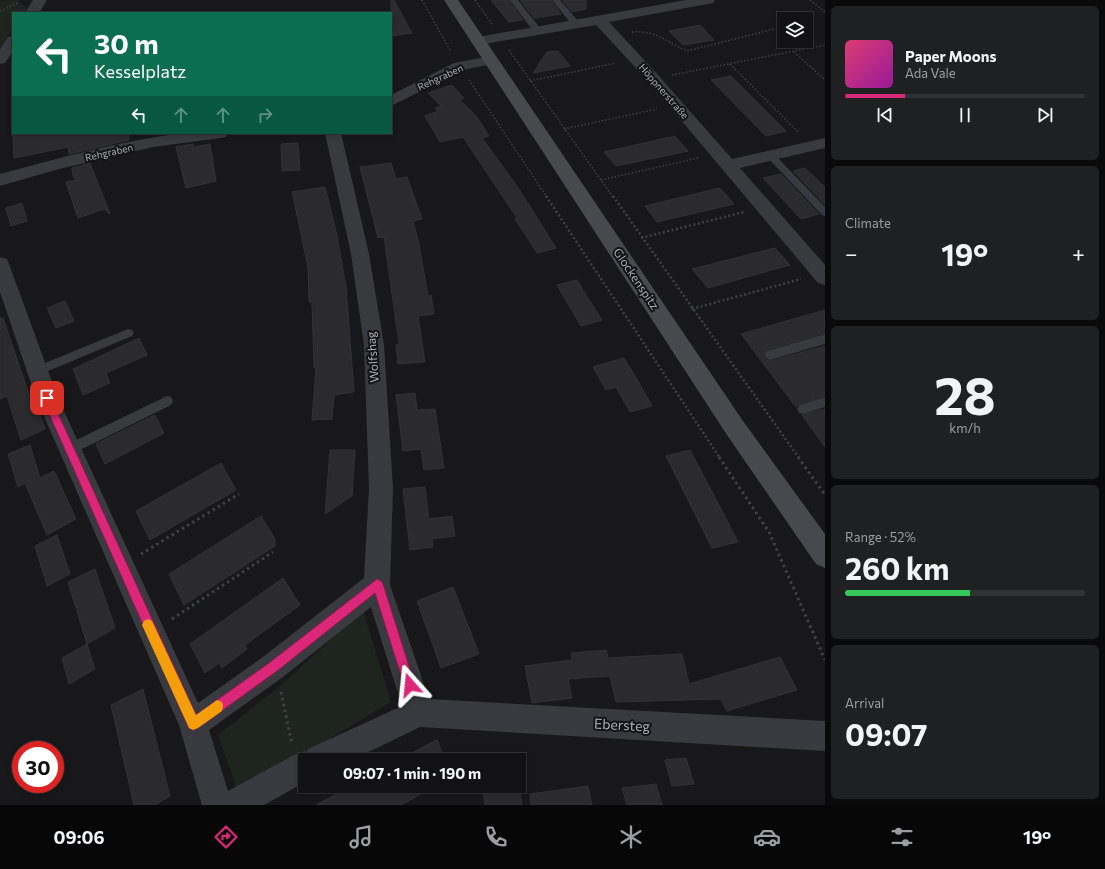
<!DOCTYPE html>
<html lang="en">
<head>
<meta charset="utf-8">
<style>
	:root { --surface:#121214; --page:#1f2022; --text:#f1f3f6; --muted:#9c9ea0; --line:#313234; --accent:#db2777 }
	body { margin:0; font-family:Commissioner,sans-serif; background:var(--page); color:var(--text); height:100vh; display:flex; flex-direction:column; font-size:15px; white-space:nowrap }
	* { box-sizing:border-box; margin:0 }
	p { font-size:13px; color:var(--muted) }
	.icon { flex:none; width:22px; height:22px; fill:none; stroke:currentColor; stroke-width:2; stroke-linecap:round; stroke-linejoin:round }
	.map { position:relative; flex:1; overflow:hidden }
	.details { display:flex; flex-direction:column; gap:6px; padding:6px; background:#0a0a0b; width:280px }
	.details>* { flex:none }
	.banner { position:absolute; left:12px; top:12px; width:380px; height:122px; border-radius:0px; box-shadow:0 2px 6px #0003,0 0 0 1px var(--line); background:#0b6e4f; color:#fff; overflow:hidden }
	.controls { position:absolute; left:777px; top:12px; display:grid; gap:8px }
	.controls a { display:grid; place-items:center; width:36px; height:36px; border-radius:0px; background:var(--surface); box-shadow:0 2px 6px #0003,0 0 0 1px var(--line); font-size:20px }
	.speed { position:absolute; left:12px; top:741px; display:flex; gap:8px; font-size:20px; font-weight:700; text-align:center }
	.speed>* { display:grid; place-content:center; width:52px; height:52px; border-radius:50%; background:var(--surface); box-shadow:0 2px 6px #0003,0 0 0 1px var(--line); line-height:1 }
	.speed .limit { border:6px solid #d22; background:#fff; color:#111 }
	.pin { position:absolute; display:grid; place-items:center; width:34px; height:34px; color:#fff; margin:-17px; border-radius:8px; box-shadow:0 2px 6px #0006 }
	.me { position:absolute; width:44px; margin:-22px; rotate:342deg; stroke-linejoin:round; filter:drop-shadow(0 0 3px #0008) }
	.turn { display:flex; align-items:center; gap:14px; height:84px; padding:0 16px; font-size:18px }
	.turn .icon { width:52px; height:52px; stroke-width:2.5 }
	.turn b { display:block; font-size:28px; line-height:34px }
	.lanes { display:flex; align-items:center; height:38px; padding:0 16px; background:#0003; justify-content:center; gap:20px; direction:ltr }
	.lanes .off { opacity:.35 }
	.big { font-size:30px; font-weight:700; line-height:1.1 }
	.details .card { flex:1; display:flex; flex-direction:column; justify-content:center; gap:6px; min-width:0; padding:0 14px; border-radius:6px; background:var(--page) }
	.details .dial { align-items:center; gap:0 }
	.dial b { font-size:52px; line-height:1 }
	.song { display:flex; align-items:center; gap:12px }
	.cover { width:48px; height:48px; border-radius:6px; background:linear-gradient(135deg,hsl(340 70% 55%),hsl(300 70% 35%)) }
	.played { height:4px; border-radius:2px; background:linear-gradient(90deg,var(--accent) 25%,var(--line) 25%) }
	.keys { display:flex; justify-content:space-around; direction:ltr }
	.heat { display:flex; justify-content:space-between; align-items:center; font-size:22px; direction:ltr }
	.charge { height:6px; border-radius:3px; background:linear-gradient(90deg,#34c759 52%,var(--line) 0) }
	.trip { position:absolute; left:298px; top:753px; width:228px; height:40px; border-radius:0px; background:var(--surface); box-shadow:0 2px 6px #0003,0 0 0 1px var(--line); font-weight:700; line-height:40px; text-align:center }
	.menu { display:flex; height:64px; justify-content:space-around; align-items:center; background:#070708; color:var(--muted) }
	.menu .icon { width:28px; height:28px }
	.menu .active { color:var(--accent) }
	.menu b { font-size:18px; color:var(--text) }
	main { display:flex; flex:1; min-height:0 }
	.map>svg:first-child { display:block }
</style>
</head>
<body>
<main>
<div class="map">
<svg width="825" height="805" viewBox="0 0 825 805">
	<rect width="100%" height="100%" fill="#18181a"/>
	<path fill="#1e251f" d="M 17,0 L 27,8 L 23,13 L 13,13 L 13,29 L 0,48 L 0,1 Z
		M 363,610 L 391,702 L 295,759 L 237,789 L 218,735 L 280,686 Z"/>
	<path fill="#2b2b2e" stroke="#323236" d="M 391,0 L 394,0 L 412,33 L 391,36 Z
		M 491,0 L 509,0 L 523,20 L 509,22 Z
		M 520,0 L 551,0 L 561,14 L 534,18 Z
		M 562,0 L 586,0 L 586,9 L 572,12 Z
		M 700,25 L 714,40 L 683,45 L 669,31 Z
		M 558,51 L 570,66 L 533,73 L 547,52 Z
		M 731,76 L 786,131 L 766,136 L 711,80 Z
		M 452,85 L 464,98 L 460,100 L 477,117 L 489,136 L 482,138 L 517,186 L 556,248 L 537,253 L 515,219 L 517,218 L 463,137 L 440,142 L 437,137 L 425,116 L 438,111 L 435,108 L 441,106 L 428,93 Z
		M 26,133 L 128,133 L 129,140 L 69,154 L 68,147 L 14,158 L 13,135 Z
		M 675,136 L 688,151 L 616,166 L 604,152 Z
		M 298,143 L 300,170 L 282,171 L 281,144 Z
		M 193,144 L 194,147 L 210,144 L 216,181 L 186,188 L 176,147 Z
		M 90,163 L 110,214 L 104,209 L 78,218 L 66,182 L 76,180 L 73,176 L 72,168 Z
		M 391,163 L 396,179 L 407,177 L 422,219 L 413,221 L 419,244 L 428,296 L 431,295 L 434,314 L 418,316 L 425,362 L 398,364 L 396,345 L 399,344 L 384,237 L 378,238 L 360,167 Z
		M 805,168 L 825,187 L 825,205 L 793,171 Z
		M 781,174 L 819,214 L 801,219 L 763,178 Z
		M 325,187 L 336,231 L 346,286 L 354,392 L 334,395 L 332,419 L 312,420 L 316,367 L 314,368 L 312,302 L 309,302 L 308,267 L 292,192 Z
		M 720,188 L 734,204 L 657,222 L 645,206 Z
		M 22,203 L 27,221 L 11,226 L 6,208 Z
		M 775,248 L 790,265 L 708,288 L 692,269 Z
		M 577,280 L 589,300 L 602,320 L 581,326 L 557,285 Z
		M 65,301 L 74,321 L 56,328 L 47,308 Z
		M 825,310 L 825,333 L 770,349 L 763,354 L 765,359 L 770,361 L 825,346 L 825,396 L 799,404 L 796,407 L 741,334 Z
		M 0,318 L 3,318 L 31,400 L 34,398 L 45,429 L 21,440 L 7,396 L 0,399 Z
		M 139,338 L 147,355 L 106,373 L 110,383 L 83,395 L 73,369 Z
		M 624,358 L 638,381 L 652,406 L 630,412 L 616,387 L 606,390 L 593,367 Z
		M 415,393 L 417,410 L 435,409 L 444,468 L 424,470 L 421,449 L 403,451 L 396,395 Z
		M 825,409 L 825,447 L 802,415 Z
		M 155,415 L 164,433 L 105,464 L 96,444 Z
		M 30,445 L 40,478 L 54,471 L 76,519 L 47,535 L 25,483 L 18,487 L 8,454 Z
		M 330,450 L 355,450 L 352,496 L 325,514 Z
		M 690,450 L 721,509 L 738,542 L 712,548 L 666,456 Z
		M 221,463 L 236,490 L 150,540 L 136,511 Z
		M 425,487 L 429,519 L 452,516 L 455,536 L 432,539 L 433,547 L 410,550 L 403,489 Z
		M 261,516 L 275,539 L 275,546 L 184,605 L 169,574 Z
		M 57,535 L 70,574 L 47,586 L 35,546 Z
		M 95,569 L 115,628 L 87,644 L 68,582 Z
		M 283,578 L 300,605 L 245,645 L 247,649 L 222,668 L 219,663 L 205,673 L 190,644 Z
		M 453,587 L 479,654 L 441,668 L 417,601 Z
		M 87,644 L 95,669 L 69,684 L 62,658 Z
		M 606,650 L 608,658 L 682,654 L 689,684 L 780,657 L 797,690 L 727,711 L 721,699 L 616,702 L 610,676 L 568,679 L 572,698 L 532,703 L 525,666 L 572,660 L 571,653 Z
		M 143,689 L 170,796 L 155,805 L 134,805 L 111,705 Z
		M 437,740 L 445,760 L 399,760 L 427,745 Z
		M 686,758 L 694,784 L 672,786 L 665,760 Z
		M 656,784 L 662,805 L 627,805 L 622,788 Z
		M 351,786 L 435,786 L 401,805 L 316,805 Z
		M 482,786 L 519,786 L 522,805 L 485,805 Z
		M 588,786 L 592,805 L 531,805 L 530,794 Z"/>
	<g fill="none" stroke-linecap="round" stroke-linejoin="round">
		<path stroke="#3f4146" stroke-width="1.5" stroke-dasharray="1.5 2" stroke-linecap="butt" d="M 422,0 L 451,52
			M 475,0 L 492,24
			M 810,0 L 825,12
			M 0,11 L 18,3
			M 632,32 C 656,30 666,42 687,51 L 774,29
			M 509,50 L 613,197
			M 794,52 L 825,80
			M 730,64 L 799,133
			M 672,75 L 825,45
			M 469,80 L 547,197
			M 530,81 L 616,63
			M 564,129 L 657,109
			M 601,180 L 698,158"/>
		<path stroke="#3f4146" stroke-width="2.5" stroke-dasharray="2 2.5" stroke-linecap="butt" d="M 546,196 L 720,458
			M 613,196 L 799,458
			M 641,238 L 744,212
			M 692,309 L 801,279"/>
		<path stroke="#3f4146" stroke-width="3" stroke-dasharray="2.5 3.5" stroke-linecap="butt" d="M 719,457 L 769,532 L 825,660
			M 798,457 L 825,495
			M 141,554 L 239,494
			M 172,619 L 273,552
			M 281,692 L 292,744"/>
		<path fill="#393a3f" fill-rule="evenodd" d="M 510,0 L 518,0 L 540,28 L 540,32 L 534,32 Z
			M 552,0 L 560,0 L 579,22 L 579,26 L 573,26 Z
			M 770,152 L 773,153 L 825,207 L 825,216 L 822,215 L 767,157 L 767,153 Z
			M 128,329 L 132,330 L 134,333 L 132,336 L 41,374 L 37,376 L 33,374 L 31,371 L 33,368 Z
			M 825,334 L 825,344 L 770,360 L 766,358 L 764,355 L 766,352 L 770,350 Z
			M 167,396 L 171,397 L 173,401 L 171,405 L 74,453 L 70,455 L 66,453 L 64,449 L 66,445 Z
			M 825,397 L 825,407 L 803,414 L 799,413 L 797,409 L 799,405 Z"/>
		<path fill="#393a3f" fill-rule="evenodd" d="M 33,0 L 47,0 L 39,13 L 25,13 Z
			M 686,0 L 715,0 L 713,3 L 708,4 L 609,22 L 659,76 L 732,159 L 825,138 L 825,148 L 740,168 L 825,265 L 825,285 L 818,283 L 649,82 L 596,25 L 478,45 L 473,44 L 471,41 L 473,38 L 478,37 Z
			M 13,36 L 13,51 L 5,63 L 0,64 L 0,49 L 8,37 Z
			M 491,56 L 496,57 L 498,60 L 496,63 L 463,70 L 391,106 L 391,95 L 454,63 Z
			M 182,133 L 228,133 L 226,137 L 220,138 L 153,147 L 59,169 L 0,186 L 0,174 C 60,158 120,141 182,133 Z
			M 325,133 L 341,133 L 369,254 L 384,345 L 393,489 L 390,585 L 429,699 L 825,721 L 825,751 L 420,727 L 352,760 L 305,760 L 305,782 L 264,805 L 202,805 L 179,725 L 36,398 L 0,292 L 0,257 L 7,259 L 9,264 L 58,398 L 198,703 L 263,657 L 364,578 L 369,489 L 364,345 L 351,254 ZM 371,607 L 402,706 L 308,749 L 307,752 L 305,751 L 294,755 L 228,791 L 209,730 L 283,677 Z"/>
		<path fill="#47494f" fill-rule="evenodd" d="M 444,0 L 458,0 L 743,421 L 825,534 L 825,568 L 816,564 L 727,435 Z"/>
	</g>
	<path fill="#db2777" stroke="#8e194d" d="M 47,394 L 51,398 L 196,715 L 269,663 L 377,579 L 381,581 L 383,584 L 415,685 L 414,689 L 410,690 L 405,689 L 404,685 L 375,593 L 277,671 L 198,728 L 193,730 L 189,728 L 42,398 Z"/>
	<path fill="#f59e0b" d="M 148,619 L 152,621 L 196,715 L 217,700 L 222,702 L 223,706 L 222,711 L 198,728 L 193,730 L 189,728 L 142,625 L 144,621 Z"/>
	<g text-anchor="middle" stroke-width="4" stroke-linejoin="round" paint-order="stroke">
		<g font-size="10" fill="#aaafba" stroke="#131315">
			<text transform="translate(440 77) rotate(-25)" y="4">Rehgraben</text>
			<text transform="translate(664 91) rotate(49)" y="4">Höppnerstraße</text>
			<text transform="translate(109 152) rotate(-13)" y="4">Rehgraben</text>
		</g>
		<g font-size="12" fill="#aaafba" stroke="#131315">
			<text transform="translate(636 279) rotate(56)" y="4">Glockenspitz</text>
			<text transform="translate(373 357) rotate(-94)" y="4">Wolfshag</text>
		</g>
		<g font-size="14" fill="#aaafba" stroke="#131315">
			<text transform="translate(622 725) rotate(3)" y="5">Ebersteg</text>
		</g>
	</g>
</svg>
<div class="controls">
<a><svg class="icon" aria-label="layers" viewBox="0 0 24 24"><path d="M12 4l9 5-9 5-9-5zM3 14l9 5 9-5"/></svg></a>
</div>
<div class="speed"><div class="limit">30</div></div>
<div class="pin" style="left:47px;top:398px;background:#d93025"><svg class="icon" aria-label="arrive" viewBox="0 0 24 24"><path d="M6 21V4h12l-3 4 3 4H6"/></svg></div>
<svg class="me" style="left:410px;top:685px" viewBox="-20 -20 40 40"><path d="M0-17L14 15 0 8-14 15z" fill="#db2777" stroke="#fff" stroke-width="4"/></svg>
<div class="trip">09:07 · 1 min · 190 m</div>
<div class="banner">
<div class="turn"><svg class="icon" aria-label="left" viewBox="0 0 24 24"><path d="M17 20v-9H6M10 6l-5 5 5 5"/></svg><div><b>30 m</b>Kesselplatz</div></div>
<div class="lanes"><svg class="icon" aria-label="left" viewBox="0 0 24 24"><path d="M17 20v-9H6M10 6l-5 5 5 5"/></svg><svg class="icon off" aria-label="ahead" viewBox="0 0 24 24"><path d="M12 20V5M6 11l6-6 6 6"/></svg><svg class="icon off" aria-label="ahead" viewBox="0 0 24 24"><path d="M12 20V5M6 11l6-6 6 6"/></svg><svg class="icon off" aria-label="right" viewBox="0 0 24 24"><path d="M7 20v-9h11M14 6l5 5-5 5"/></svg></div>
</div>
</div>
<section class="details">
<div class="card">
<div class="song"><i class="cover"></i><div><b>Paper Moons</b><p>Ada Vale</p></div></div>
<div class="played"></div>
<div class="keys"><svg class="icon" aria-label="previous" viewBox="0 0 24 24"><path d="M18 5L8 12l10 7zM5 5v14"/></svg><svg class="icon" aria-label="pause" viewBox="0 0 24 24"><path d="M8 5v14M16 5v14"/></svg><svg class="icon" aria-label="next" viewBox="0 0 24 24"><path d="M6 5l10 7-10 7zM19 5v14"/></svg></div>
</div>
<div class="card"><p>Climate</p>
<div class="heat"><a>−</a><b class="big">19°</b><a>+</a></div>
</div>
<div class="card dial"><b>28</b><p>km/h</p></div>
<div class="card"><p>Range · 52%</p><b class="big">260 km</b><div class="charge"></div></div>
<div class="card"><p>Arrival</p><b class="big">09:07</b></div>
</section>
</main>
<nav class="menu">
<b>09:06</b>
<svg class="icon active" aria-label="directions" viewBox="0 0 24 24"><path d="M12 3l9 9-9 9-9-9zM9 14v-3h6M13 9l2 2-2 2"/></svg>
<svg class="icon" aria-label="music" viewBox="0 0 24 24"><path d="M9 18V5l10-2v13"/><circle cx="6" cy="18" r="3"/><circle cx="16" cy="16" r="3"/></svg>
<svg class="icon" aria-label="phone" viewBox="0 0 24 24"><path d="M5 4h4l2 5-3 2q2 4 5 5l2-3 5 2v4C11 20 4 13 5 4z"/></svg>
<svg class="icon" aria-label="climate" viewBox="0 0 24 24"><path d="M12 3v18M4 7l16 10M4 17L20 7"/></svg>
<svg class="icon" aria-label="car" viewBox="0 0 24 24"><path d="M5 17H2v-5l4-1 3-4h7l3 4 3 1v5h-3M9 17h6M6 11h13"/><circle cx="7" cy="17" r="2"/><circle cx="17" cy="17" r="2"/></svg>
<svg class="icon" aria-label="filters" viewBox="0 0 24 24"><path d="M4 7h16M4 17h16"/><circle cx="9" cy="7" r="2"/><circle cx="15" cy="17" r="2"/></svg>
<b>19°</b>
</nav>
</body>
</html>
